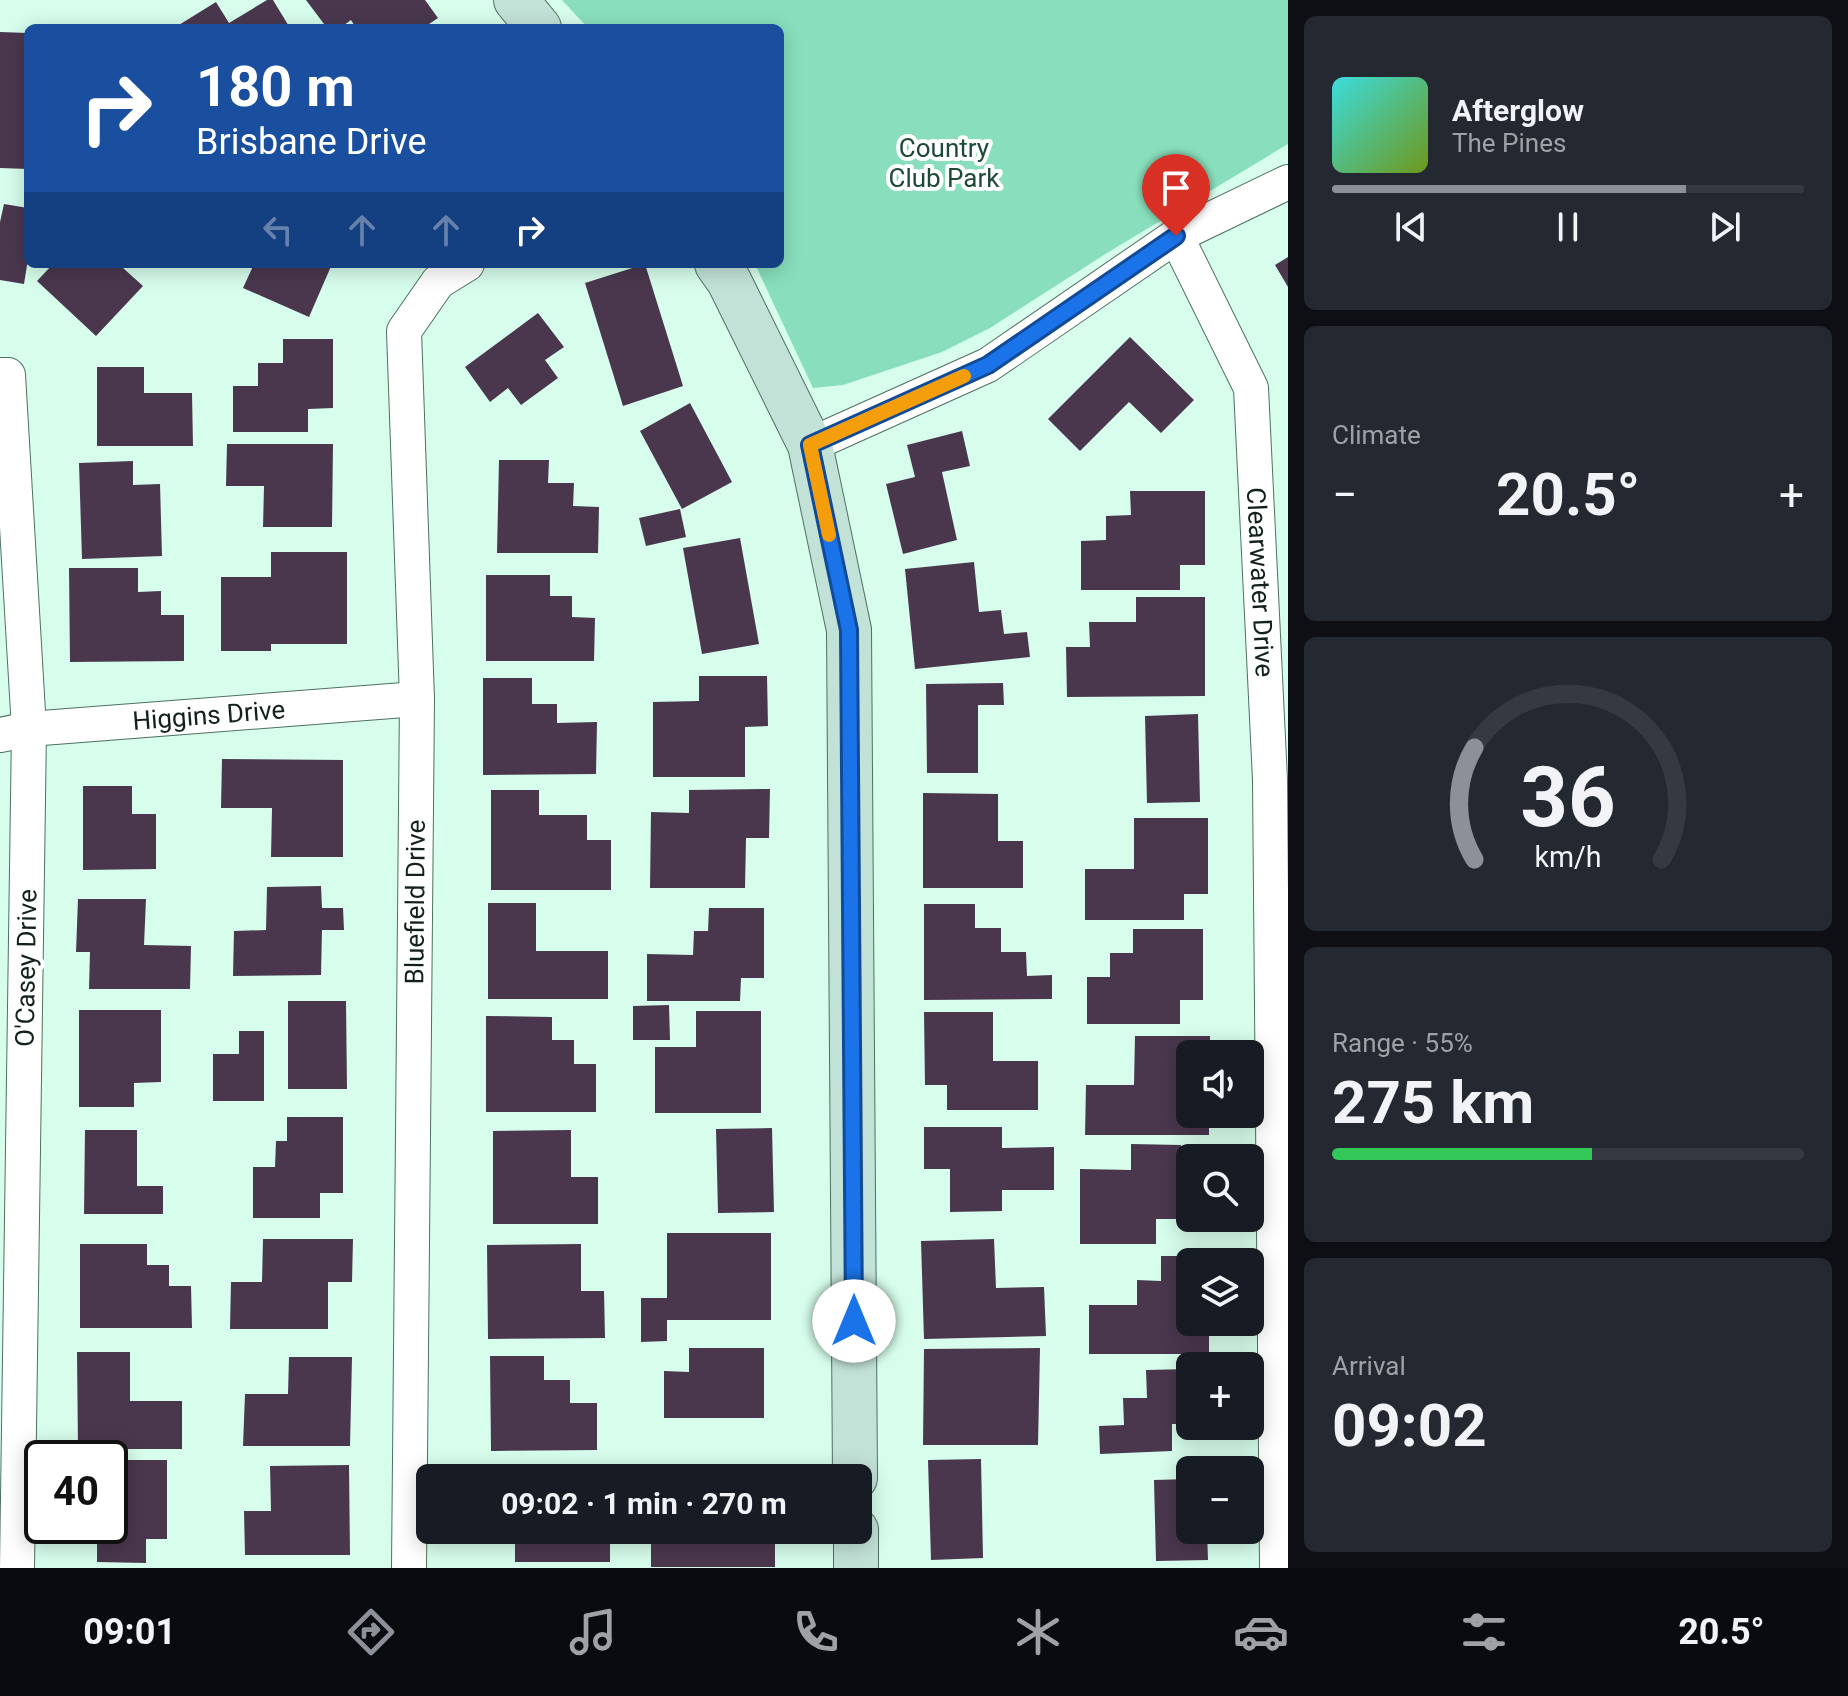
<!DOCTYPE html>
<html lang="en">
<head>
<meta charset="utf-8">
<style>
	:root { --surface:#171b24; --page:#242831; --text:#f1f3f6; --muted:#9ea1a6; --line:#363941; --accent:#8c9099 }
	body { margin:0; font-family:Roboto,sans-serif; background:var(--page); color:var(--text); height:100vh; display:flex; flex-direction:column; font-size:30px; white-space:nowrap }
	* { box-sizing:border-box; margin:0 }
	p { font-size:26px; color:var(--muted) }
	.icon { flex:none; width:44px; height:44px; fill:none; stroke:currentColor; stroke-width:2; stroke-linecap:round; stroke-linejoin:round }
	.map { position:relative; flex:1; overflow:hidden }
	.side { display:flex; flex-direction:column; gap:16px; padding:16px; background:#0d0f14; width:560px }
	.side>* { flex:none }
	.top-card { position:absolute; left:24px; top:24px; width:760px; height:244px; border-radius:12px; box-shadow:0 4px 20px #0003; background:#1a4fa0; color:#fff; overflow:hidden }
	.buttons { position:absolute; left:1176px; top:1040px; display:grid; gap:16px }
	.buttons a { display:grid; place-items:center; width:88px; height:88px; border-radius:12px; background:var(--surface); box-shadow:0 4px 20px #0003; font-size:40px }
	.speed { position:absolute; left:24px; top:1440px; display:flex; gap:16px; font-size:40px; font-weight:700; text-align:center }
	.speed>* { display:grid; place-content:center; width:104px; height:104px; border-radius:50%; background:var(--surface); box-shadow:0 4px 20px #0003; line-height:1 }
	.speed .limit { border:4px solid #111; border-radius:12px; background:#fff; color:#111 }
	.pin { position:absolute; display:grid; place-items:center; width:68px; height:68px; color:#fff; margin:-82px -34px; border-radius:50% 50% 50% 0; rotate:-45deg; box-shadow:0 0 8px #0007 }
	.pin .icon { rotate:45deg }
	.me { position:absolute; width:88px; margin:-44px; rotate:0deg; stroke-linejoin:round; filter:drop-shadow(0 0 6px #0008) }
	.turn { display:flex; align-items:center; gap:28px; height:168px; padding:0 40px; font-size:36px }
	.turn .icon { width:104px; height:104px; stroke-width:2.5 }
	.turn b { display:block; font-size:56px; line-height:68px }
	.lanes { display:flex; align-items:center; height:76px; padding:0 40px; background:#0003; justify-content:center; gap:40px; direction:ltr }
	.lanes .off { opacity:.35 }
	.big { font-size:60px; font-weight:700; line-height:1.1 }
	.side .widget { flex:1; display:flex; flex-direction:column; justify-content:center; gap:12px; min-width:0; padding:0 28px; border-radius:12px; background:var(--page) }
	.side .dial { align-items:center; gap:0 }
	.dial svg { height:208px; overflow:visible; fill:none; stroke:var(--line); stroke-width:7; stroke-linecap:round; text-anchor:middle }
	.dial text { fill:var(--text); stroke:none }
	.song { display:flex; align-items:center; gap:24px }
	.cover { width:96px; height:96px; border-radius:12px; background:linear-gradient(135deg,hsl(180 70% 55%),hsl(80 70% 35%)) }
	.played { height:8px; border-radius:4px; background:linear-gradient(90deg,var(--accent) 75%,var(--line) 75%) }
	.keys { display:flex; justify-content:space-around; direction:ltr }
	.heat { display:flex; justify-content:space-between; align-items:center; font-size:44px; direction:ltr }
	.charge { height:12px; border-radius:6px; background:linear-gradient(90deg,#34c759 55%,var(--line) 0) }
	.trip { position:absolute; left:416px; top:1464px; width:456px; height:80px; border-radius:12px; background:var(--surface); box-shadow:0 4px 20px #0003; font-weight:700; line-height:80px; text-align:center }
	.tabs { display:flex; height:128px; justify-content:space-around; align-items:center; background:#090b0e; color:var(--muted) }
	.tabs .icon { width:56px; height:56px }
	.tabs .current { color:var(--accent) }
	.tabs b { font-size:36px; color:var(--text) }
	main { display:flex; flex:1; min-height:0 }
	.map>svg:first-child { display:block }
</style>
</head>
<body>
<main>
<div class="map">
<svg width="1288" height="1568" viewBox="0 0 1288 1568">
	<rect width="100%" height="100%" fill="#d7fdec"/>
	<path fill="#89dfbc" d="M 562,0 L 1288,0 L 1288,144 L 1107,253 L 990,328 L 942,352 L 843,385 L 813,388 L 755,264 L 780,264 L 780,28 L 588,28 Z"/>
	<path fill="#4a374e" d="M 267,0 L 273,0 L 290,28 L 174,28 L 216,2 L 229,23 Z
		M 306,0 L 425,0 L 438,18 L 423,28 L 356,28 L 351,20 L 340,28 L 327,28 Z
		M 0,32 L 28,33 L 28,169 L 0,168 Z
		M 4,204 L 28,208 L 28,259 L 24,284 L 0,280 L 0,222 Z
		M 1288,257 L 1288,287 L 1275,265 Z
		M 53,264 L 127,264 L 123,268 L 143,286 L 96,336 L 37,281 Z
		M 254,264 L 332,264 L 309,317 L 243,288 Z
		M 645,264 L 683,386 L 623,406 L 585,283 Z
		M 538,313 L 564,347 L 545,360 L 558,378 L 521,405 L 508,388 L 490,402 L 465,367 Z
		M 1130,337 L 1194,400 L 1161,433 L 1129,402 L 1080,451 L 1048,419 Z
		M 283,339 L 333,339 L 333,408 L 308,409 L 308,432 L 233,432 L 233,386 L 258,386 L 258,363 L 283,363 Z
		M 97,367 L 144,367 L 144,393 L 192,393 L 193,446 L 97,446 Z
		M 690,403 L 732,482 L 682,509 L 640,431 Z
		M 962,431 L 970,466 L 942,472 L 957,540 L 903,554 L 886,484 L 915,477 L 907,445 Z
		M 227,444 L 333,444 L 332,527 L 263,527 L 264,486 L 226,486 Z
		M 499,460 L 549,460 L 548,483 L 574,483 L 573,506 L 599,507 L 598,553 L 497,553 Z
		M 133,461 L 133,485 L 160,484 L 162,556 L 82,559 L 79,463 Z
		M 1130,491 L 1205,491 L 1205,565 L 1180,565 L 1180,590 L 1081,590 L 1081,541 L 1106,540 L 1106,516 L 1131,515 Z
		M 680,509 L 686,537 L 646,546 L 639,518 Z
		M 740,538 L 759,644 L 702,654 L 683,548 Z
		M 271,552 L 347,552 L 347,644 L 271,644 L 271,651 L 221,651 L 221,577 L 271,577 Z
		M 974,562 L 979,612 L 1001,610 L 1004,634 L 1027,632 L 1030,657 L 915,669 L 905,569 Z
		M 69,568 L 138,568 L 138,592 L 161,591 L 161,615 L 184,615 L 184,661 L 70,662 Z
		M 486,575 L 550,575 L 550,596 L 572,596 L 572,617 L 595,618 L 594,661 L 486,661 Z
		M 1136,597 L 1205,597 L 1205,696 L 1067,697 L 1066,647 L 1090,647 L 1089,622 L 1136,622 Z
		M 699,676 L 767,676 L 768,726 L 745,727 L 745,777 L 653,777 L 653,702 L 699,701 Z
		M 483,678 L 532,678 L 532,704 L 557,704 L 557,723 L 597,722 L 596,774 L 483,775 Z
		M 1003,683 L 1004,705 L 978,705 L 978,773 L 927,773 L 926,684 Z
		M 1198,714 L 1200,802 L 1147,803 L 1145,716 Z
		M 222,759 L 343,760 L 343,857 L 271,857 L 272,808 L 221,808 Z
		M 83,786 L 132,786 L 132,814 L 156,814 L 156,869 L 83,870 Z
		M 770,789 L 769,838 L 746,838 L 745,888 L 650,888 L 651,812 L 689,813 L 689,790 Z
		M 491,790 L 539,790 L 539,815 L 587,815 L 587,840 L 611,840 L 611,890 L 491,890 Z
		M 923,793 L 998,794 L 998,841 L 1023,841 L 1023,888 L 923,888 Z
		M 1134,818 L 1208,818 L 1208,894 L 1184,894 L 1184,920 L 1085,920 L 1085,869 L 1134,869 Z
		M 321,886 L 322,908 L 343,908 L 344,930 L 322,930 L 321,975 L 233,976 L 234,931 L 266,930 L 267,887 Z
		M 78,899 L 146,899 L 144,945 L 191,946 L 190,989 L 89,989 L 90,952 L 76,952 Z
		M 488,903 L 536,903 L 536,951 L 608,951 L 608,999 L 488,999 Z
		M 924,904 L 975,904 L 975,928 L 1001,928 L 1001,952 L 1026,952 L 1027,976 L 1052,975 L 1052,999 L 924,1000 Z
		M 709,908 L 764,908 L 764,978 L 741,978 L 740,1001 L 647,1001 L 647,954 L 693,955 L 694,931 L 708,931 Z
		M 1133,929 L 1203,929 L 1203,1000 L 1180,1000 L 1180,1024 L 1087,1024 L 1087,977 L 1110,977 L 1110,953 L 1133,953 Z
		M 288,1001 L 346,1001 L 347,1089 L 288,1089 Z
		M 669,1005 L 670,1040 L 633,1040 L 633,1006 Z
		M 79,1010 L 161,1010 L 161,1082 L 134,1083 L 134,1107 L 79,1107 Z
		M 696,1011 L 761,1011 L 761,1113 L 655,1113 L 655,1047 L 696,1047 Z
		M 924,1012 L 993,1012 L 993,1061 L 1038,1061 L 1038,1110 L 947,1110 L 947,1085 L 925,1085 Z
		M 486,1016 L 552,1017 L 552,1040 L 574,1040 L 574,1064 L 596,1064 L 596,1112 L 486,1112 Z
		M 239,1031 L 264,1031 L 264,1101 L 213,1101 L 213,1054 L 239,1054 Z
		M 1135,1036 L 1210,1036 L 1210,1054 L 1190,1054 L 1190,1114 L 1209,1114 L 1209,1135 L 1085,1135 L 1086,1085 L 1134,1085 Z
		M 287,1117 L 343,1117 L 343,1193 L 320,1193 L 320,1218 L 253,1218 L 253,1167 L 275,1167 L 276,1141 L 287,1141 Z
		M 924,1127 L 1002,1127 L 1002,1148 L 1054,1147 L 1054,1190 L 1002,1190 L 1002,1211 L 950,1212 L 950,1169 L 924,1169 Z
		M 772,1128 L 774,1212 L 718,1213 L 716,1129 Z
		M 85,1130 L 137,1130 L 137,1186 L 163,1186 L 163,1214 L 84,1214 Z
		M 571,1130 L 571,1177 L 598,1177 L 598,1224 L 493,1224 L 493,1131 Z
		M 1131,1144 L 1181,1145 L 1182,1219 L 1156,1219 L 1156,1244 L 1080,1244 L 1080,1169 L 1131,1170 Z
		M 667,1233 L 771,1233 L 771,1320 L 667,1320 L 667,1341 L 641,1342 L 641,1298 L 667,1298 Z
		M 263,1239 L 353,1239 L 352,1282 L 328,1282 L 328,1329 L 230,1329 L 231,1282 L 262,1282 Z
		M 994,1239 L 996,1288 L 1044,1287 L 1046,1336 L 924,1339 L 921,1241 Z
		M 80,1244 L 147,1244 L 147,1265 L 169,1265 L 169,1286 L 191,1286 L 192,1328 L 80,1328 Z
		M 581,1244 L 581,1291 L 604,1291 L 605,1338 L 488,1339 L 487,1245 Z
		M 1161,1256 L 1209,1256 L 1209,1262 L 1190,1262 L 1190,1322 L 1209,1322 L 1209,1354 L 1089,1354 L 1089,1305 L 1137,1305 L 1137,1280 L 1161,1281 Z
		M 689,1348 L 764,1348 L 764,1418 L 664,1418 L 664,1371 L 689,1372 Z
		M 1040,1348 L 1038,1445 L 923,1445 L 924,1349 Z
		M 77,1352 L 130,1352 L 130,1401 L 182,1401 L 182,1449 L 78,1449 Z
		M 490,1356 L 544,1356 L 544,1380 L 570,1380 L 570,1403 L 597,1403 L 597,1450 L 491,1451 Z
		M 289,1357 L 352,1357 L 350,1446 L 243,1446 L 245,1394 L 288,1394 Z
		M 1190,1369 L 1190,1424 L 1172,1424 L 1172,1451 L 1100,1454 L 1099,1426 L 1124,1425 L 1123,1398 L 1147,1398 L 1146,1370 Z
		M 981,1459 L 983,1558 L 931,1560 L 928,1460 Z
		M 110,1460 L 167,1460 L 167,1539 L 146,1539 L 146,1563 L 97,1562 L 97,1526 L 110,1526 Z
		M 349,1465 L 350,1555 L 245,1555 L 244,1511 L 271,1511 L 270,1466 Z
		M 490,1465 L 562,1465 L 562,1478 L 490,1478 Z
		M 700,1465 L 774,1465 L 774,1478 L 700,1478 Z
		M 1190,1479 L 1190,1530 L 1207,1530 L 1208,1560 L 1156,1561 L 1154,1480 Z
		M 515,1530 L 610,1530 L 610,1562 L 515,1562 Z
		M 651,1530 L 775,1530 L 775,1567 L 651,1567 Z"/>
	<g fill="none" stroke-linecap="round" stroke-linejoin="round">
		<g stroke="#4e7061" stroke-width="36">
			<g id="street">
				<path id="s1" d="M 1176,236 L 1251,388 L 1270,780 L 1277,1568"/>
				<path d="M 0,375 L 8,375 L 29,729 L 17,1568"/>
				<path d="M 810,445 L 988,365 L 1176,236 L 1288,182"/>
				<path id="s2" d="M 0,735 L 29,729 L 417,699"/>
				<path id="s3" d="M 409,1568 L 417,699 L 404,331 L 438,282 L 467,264"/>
			</g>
		</g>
		<g stroke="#4e7061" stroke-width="46">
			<path id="secondary" d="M 516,0 L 539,28
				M 717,264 L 729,281 L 810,445 L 849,630 L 855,1478
				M 856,1530 L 856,1568"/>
		</g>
		<use href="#street" stroke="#fff" stroke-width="34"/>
		<use href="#secondary" stroke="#c3e2d7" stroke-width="44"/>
	</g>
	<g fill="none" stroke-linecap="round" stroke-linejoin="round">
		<g stroke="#114b97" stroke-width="20">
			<path id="route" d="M 854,1321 L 849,630 L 810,445 L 988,365 L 1176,236"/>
		</g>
		<use href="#route" stroke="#1a73e8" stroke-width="14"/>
		<path stroke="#f59e0b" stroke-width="14" d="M 829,535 L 810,445 L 964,376"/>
	</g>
	<g text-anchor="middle" stroke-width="8" stroke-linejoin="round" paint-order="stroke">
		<g font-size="26" fill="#1e4939" stroke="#fff">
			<text x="944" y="157">Country<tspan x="944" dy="30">Club Park</tspan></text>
		</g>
		<g font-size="26" fill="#13211b" stroke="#fff">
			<text dy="9" stroke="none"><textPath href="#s1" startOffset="364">Clearwater Drive</textPath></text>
			<text dy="9" stroke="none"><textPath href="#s2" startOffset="210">Higgins Drive</textPath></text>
			<text dy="9" stroke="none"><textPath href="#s3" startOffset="666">Bluefield Drive</textPath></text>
			<text transform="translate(26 968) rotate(-89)" y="9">O'Casey Drive</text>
		</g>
	</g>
</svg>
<div class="buttons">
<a><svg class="icon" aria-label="sound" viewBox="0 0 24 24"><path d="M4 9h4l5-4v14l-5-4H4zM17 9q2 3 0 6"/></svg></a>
<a><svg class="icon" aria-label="search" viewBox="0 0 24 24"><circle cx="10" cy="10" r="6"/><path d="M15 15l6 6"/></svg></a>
<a><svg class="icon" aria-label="layers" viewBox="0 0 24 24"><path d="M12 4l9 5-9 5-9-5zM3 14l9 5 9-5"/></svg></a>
<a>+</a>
<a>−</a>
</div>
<div class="speed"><div class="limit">40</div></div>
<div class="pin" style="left:1176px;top:236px;background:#d93025"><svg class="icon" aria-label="arrive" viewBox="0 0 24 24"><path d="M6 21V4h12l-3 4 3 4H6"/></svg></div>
<svg class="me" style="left:854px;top:1321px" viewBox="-20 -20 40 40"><circle r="19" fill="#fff"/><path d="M0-13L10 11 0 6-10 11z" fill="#1a73e8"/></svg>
<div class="trip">09:02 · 1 min · 270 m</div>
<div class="top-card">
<div class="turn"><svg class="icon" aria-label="right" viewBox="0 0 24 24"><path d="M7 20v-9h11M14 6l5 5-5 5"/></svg><div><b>180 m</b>Brisbane Drive</div></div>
<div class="lanes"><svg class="icon off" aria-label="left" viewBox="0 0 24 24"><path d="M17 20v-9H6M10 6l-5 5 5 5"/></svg><svg class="icon off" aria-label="ahead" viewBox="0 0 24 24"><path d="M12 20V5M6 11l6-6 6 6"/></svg><svg class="icon off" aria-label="ahead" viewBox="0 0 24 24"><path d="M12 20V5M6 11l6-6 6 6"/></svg><svg class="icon" aria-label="right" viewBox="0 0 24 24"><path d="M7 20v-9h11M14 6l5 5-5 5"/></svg></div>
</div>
</div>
<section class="side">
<div class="widget">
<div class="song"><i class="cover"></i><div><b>Afterglow</b><p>The Pines</p></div></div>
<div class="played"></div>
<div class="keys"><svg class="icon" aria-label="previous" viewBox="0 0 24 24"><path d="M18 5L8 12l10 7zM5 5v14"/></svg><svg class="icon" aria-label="pause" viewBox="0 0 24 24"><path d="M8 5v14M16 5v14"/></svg><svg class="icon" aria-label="next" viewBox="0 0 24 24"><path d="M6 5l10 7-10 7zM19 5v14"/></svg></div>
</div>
<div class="widget"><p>Climate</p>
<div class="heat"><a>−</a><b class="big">20.5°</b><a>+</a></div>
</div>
<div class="widget dial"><svg viewBox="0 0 100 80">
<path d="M14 69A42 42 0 1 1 86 69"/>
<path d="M14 69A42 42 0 0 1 14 26" stroke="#8c9099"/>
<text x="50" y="56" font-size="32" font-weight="700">36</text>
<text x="50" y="72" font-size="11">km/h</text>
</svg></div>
<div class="widget"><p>Range · 55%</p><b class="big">275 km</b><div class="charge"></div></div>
<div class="widget"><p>Arrival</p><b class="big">09:02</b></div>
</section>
</main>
<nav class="tabs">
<b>09:01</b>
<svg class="icon current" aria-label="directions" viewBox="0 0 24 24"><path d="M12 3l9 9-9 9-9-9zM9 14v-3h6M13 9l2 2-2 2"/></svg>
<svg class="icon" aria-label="music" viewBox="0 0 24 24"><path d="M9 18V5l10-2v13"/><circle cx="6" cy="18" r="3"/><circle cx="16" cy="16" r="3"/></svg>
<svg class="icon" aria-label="phone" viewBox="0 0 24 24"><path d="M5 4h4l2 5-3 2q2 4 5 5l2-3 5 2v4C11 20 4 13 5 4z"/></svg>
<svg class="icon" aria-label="climate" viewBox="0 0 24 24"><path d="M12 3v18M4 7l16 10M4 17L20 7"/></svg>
<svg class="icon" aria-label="car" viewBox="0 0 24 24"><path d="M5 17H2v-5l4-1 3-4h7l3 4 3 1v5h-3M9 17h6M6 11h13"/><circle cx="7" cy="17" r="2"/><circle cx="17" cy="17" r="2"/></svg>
<svg class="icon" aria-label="filters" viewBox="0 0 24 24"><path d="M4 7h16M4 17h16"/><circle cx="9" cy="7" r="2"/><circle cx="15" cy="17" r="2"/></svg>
<b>20.5°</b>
</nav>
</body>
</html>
